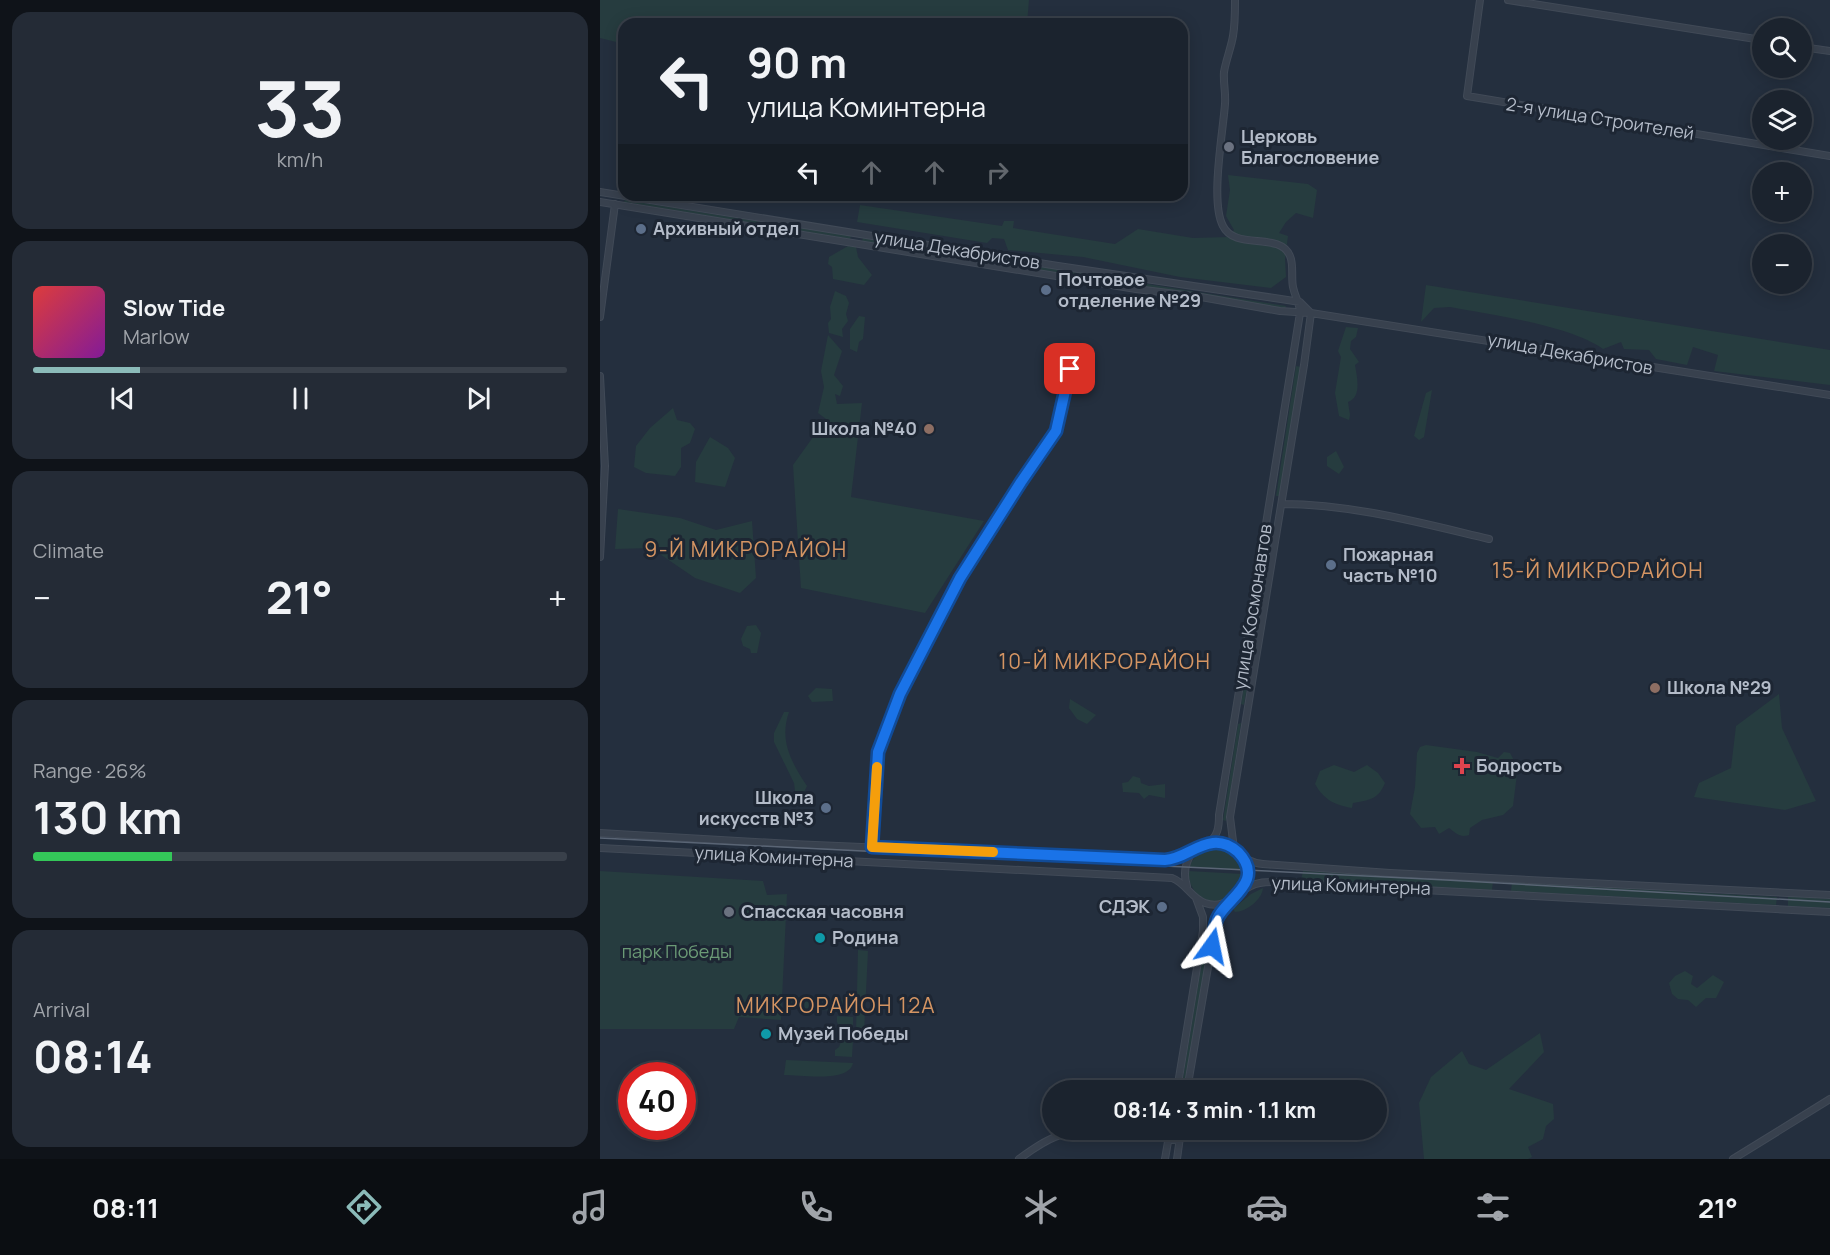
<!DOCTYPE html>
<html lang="en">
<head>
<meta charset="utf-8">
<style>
	:root { --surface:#1b232e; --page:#242b36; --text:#f1f3f6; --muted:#a0a4aa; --line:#39404a; --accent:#8bbbb9 }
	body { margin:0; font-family:Manrope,sans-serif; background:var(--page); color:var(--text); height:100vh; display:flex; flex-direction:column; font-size:22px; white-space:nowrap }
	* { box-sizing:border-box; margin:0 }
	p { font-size:20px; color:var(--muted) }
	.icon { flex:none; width:33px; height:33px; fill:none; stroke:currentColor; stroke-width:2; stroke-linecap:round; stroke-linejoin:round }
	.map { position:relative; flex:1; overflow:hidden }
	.sheet { display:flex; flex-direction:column; gap:12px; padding:12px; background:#0f1319; width:600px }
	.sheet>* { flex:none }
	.banner { position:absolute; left:18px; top:18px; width:570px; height:183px; border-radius:18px; box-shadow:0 3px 15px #0003,0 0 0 2px var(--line); background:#1b232e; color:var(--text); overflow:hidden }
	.controls { position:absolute; left:1152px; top:18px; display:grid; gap:12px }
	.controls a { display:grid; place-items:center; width:60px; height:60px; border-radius:50%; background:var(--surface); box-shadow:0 3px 15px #0003,0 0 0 2px var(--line); font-size:30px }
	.speed { position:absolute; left:18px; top:1062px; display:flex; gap:12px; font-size:30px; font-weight:700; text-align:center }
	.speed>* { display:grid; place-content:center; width:78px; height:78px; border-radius:50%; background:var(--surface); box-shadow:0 3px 15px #0003,0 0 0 2px var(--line); line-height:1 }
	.speed .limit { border:9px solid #d22; background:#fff; color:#111 }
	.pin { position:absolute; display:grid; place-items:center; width:51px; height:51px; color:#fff; margin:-26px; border-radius:12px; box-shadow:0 3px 9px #0006 }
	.me { position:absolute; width:66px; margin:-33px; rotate:12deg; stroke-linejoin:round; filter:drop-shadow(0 0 4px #0008) }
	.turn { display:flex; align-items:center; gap:21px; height:126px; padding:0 30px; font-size:27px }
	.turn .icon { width:78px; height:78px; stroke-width:2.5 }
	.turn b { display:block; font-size:42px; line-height:51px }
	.lanes { display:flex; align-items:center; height:57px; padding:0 30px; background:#0003; justify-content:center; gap:30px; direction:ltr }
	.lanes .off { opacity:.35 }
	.big { font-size:45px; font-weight:700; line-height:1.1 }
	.sheet .card { flex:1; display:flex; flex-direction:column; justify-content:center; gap:9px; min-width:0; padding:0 21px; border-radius:18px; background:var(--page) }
	.sheet .dial { align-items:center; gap:0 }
	.dial b { font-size:78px; line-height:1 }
	.song { display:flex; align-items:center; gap:18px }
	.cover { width:72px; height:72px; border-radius:9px; background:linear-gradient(135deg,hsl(0 70% 55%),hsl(290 70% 35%)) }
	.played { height:6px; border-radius:3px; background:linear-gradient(90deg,var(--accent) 20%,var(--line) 20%) }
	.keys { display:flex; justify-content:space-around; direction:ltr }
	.heat { display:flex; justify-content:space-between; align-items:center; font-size:33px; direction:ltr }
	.charge { height:9px; border-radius:4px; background:linear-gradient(90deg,#34c759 26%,var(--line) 0) }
	.trip { position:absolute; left:442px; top:1080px; width:345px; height:60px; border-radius:30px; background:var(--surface); box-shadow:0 3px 15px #0003,0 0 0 2px var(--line); font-weight:700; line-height:60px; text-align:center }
	.tab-bar { display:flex; height:96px; justify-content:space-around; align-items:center; background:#0b0e12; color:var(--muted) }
	.tab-bar .icon { width:42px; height:42px }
	.tab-bar .active { color:var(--accent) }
	.tab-bar b { font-size:27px; color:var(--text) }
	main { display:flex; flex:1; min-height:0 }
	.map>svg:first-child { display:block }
</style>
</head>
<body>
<main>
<section class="sheet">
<div class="card dial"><b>33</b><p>km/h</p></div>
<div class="card">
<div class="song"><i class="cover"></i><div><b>Slow Tide</b><p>Marlow</p></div></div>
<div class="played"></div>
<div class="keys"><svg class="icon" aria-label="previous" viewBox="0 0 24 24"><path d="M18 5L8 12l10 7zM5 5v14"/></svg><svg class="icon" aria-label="pause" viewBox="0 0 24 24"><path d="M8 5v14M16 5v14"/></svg><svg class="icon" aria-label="next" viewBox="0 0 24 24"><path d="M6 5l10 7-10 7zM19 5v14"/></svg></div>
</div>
<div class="card"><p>Climate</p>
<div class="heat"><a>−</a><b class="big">21°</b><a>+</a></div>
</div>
<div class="card"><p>Range · 26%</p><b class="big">130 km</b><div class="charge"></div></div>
<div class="card"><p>Arrival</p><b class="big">08:14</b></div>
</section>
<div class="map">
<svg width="1230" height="1159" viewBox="0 0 1230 1159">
	<rect width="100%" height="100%" fill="#242f3e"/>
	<path fill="#263c3f" d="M 0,0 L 429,0 L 427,24 L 24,24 L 24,44 L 0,38 Z
		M 628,175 L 708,184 L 717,190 L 713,218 L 696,213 L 686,222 L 679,233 L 688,236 L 685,259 L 686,277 L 671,288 L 580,277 L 483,257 L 408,250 L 404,239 L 392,238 L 387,243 L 257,222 L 260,205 L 402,226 L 404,221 L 414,221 L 413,228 L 515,244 L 538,229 L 593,238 L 629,237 L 634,230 L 626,216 L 630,190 Z
		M 25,200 L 251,236 L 250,239 L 24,202 Z
		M 263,238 L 530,281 L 530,284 L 262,241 Z
		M 248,246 L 256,247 L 258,257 L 272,275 L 264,285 L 233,279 L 232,267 L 228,264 L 229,257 Z
		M 541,283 L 686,306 L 685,309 L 541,286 Z
		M 826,285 L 1230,350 L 1230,385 L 1114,371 L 1118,355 L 1093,347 L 1087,365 L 1056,359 L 1049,350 L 1024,349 L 1021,342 L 1003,349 C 969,325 892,315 850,307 L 834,308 L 821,322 Z
		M 235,291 L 246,296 L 249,303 L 246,314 L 248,321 L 242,329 L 243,337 L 229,333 L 228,323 L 231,319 L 230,307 Z
		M 259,316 L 265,317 L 263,339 L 259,342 L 257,352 L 250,349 L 250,329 Z
		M 746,327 L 758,328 L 756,337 L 751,341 L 750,349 L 759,362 L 755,365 C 757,377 762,397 748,402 L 750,415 L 749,420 L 739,416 L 735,393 L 741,357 L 738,351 Z
		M 228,335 L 242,351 L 234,375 L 243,386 L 240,396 L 235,394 L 237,404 L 262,403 L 251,497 L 384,521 L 325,613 L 201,588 L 193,465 L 226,419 L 218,413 L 224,387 L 221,371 Z
		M 696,366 L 701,367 L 680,496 L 676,496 Z
		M 832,390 L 824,437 L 819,440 L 814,436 L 826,393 Z
		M 73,408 L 77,420 L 90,423 L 95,429 L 90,443 L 81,448 L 81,467 L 75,476 L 46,473 L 34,467 L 36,446 L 50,428 Z
		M 110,437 L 128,448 L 135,458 L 125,487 L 95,482 L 96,462 Z
		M 736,451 L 744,467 L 739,474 L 727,466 L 727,457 Z
		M 18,509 L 80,518 L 116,530 L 152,521 L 156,578 L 140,593 L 95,578 L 51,548 L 15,549 Z
		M 666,556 L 670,557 L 644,705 L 641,704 Z
		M 156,625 L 161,633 L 157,653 L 151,653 L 150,649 L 143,646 L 141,639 L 147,626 Z
		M 216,688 L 232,689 L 233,701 L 212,702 L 208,696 Z
		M 1179,694 L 1182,728 L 1216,801 L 1185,810 L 1094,797 L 1099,783 L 1131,768 L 1136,726 Z
		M 470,699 L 496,715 L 487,724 L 477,719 L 469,708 Z
		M 184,712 L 189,712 C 179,740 191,762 207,786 L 203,794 L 196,799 L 194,783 L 174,742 L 174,733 Z
		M 641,723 L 626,821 L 623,820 L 638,724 Z
		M 826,745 L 877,752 L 898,758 L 904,752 L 910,753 L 916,764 L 917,774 L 913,806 L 903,815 L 882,820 L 870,828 L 869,835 C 860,838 856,833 849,828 L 839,834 L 835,827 L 821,828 L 810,814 L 815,787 L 817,753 L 820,747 Z
		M 734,765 L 754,772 L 767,765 L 778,773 L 785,783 C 778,800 769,800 753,803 L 752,808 C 735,805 724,800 715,784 L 720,771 Z
		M 533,776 L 540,778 L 541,783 L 549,786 L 565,784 L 565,798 L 549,795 L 544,799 L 539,793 L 523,792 L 522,783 L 528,782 Z
		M 614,847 C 629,848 638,855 642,870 L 588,867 L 598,853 Z
		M 0,871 L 163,881 L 167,895 L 187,894 L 181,1020 L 139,1017 L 134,1029 L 0,1029 Z
		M 588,871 L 642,874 C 638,912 590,910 588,871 Z
		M 703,871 L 893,881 L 892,890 L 701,880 Z
		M 912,882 L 1177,897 L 1176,905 L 911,891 Z
		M 663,888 C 662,900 646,912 635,912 L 633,909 L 651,894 Z
		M 1188,896 L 1230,899 L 1230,908 L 1188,906 Z
		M 609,918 L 613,918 L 584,1090 L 581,1090 Z
		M 258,950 L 268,951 L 264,1033 L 256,1033 Z
		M 1085,971 L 1093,976 L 1091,984 L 1097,988 L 1113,975 L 1124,982 L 1116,998 L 1106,998 L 1096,1007 L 1088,1000 L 1078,999 L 1072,994 L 1069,983 L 1075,976 Z
		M 189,996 L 249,1000 L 254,1008 L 253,1012 L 188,1008 Z
		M 237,1016 L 253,1017 L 253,1034 L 242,1034 L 237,1022 Z
		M 940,1033 L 944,1052 L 909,1089 L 953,1104 L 954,1119 L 946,1126 L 943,1139 L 928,1147 L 932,1157 L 928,1159 L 824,1159 L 819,1103 L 831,1077 L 862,1051 L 869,1064 L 886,1070 Z
		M 242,1039 L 253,1040 L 252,1057 L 235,1056 L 235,1050 L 239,1047 Z
		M 186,1060 L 253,1063 C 249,1083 201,1075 184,1075 Z"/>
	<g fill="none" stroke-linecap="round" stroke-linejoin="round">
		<g stroke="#414a57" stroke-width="8">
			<path id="minor" d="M 880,0 L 867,96 L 1230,156
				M 908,0 L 1162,40
				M 1202,47 L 1230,51
				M 0,192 L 458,266 L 681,299 L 700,302 L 711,313
				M 0,202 L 536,289 L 601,297 L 680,311 L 711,313 L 1230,395
				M 0,317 L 15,204
				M 0,376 L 5,466 L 0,557
				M 682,504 C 752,504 821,523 889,539
				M 0,833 L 192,844 L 565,860 C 584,859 599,841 618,843 C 638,845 639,862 663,864 L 790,873 L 1230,895
				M 608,843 C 618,836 619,827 619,815 L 700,313 C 700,303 695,297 693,287 C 691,278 694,265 690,256 C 680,231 635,251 623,226 C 610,202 623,132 625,104 C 626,93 623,82 624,72 C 626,60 631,48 633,36 C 635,25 635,12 635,0
				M 272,847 L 278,752 L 300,694 L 360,578 L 421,482 L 456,431 L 474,349
				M 0,848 L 572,878 C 586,883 591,898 605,903 C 625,910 634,894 651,886 C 658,882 666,882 674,882 L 1230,912
				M 634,849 L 630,817 L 704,365 L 711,313
				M 587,886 C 583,874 585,863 592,853
				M 641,891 C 647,880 648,870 642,858
				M 577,1090 L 603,931 L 603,917 L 596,898
				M 587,1090 L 615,926 L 618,918 L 630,903
				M 419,1159 C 430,1151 442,1142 455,1137 C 493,1122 541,1133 579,1141
				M 565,1159 L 570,1130
				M 577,1159 L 581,1130
				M 1133,1159 L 1230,1099"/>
		</g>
		<use href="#minor" stroke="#38414e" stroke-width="6"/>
		<path stroke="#5a6575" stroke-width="1.5" d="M 0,838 L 846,880 L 1230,902"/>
	</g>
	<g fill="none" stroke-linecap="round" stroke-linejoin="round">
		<g stroke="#114b97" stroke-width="15">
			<path id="route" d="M 470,369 L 456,431 L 421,482 L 360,578 L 300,694 L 278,752 L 272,847 L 565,860 C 583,859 595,845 613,843 C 622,842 631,846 638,852 C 667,882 625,899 617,919 C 614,927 613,937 612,946"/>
		</g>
		<use href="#route" stroke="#1a73e8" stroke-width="10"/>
		<path stroke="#f59e0b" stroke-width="10" d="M 277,767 L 272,847 L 393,852"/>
	</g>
	<g fill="#6b7280" stroke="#1d2633" stroke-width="2">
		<circle cx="629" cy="147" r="6"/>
		<circle cx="129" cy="912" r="6"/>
	</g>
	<g fill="#5c6f8a" stroke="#1d2633" stroke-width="2">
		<circle cx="41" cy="229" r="6"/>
		<circle cx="446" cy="290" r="6"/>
		<circle cx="731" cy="565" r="6"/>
		<circle cx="226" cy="808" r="6"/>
		<circle cx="562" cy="907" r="6"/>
	</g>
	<g fill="#8d6e63" stroke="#1d2633" stroke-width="2">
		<circle cx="329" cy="429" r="6"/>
		<circle cx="1055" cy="688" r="6"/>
	</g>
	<path fill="#e0444e" stroke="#1d2633" stroke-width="2" d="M859 757h6v6h6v6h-6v6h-6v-6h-6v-6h6z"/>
	<g fill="#0f9aa8" stroke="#1d2633" stroke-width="2">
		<circle cx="220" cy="938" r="6"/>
		<circle cx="166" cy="1034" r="6"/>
	</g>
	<g text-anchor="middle" stroke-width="6" stroke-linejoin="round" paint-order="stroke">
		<g font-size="18" fill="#b4bcc9" stroke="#1d2633">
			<text transform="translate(1000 119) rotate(9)" y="6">2-я улица Строителей</text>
			<text transform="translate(357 250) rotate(9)" y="6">улица Декабристов</text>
			<text transform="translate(970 354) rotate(10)" y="6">улица Декабристов</text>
			<text transform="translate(653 607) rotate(-81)" y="6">улица Космонавтов</text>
			<text transform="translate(174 857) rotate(3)" y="6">улица Коминтерна</text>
			<text transform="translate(751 886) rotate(2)" y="6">улица Коминтерна</text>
		</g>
		<g font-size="18" font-weight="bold" fill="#b4bcc9" stroke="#1d2633" text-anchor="start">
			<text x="641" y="143">Церковь<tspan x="641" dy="21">Благословение</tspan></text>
			<text x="53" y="235">Архивный отдел</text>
			<text x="458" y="286">Почтовое<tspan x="458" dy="21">отделение №29</tspan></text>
			<text x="317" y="435" text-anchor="end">Школа №40</text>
			<text x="743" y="561">Пожарная<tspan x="743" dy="21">часть №10</tspan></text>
			<text x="1067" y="694">Школа №29</text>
			<text x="876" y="772">Бодрость</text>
			<text x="214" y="804" text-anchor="end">Школа<tspan x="214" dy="21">искусств №3</tspan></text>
			<text x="550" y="913" text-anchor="end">СДЭК</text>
			<text x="141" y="918">Спасская часовня</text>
			<text x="232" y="944">Родина</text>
			<text x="178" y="1040">Музей Победы</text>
		</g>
		<g font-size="18" fill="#6b9a76" stroke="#1d2633">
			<text x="77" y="958">парк Победы</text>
		</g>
		<g font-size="21" letter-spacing="1.5" fill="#d59563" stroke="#1d2633">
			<text x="146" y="557">9-Й МИКРОРАЙОН</text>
			<text x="998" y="578">15-Й МИКРОРАЙОН</text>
			<text x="505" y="669">10-Й МИКРОРАЙОН</text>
			<text x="236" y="1013">МИКРОРАЙОН 12А</text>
		</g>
	</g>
</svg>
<div class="controls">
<a><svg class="icon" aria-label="search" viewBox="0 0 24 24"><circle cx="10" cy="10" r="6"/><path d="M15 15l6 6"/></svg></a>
<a><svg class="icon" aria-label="layers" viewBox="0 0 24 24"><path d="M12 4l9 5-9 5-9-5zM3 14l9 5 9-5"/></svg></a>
<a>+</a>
<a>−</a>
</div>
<div class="speed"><div class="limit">40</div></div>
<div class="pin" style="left:470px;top:369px;background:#d93025"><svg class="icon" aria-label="arrive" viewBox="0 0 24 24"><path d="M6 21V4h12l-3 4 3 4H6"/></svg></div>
<svg class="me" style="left:612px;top:946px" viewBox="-20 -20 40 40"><path d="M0-17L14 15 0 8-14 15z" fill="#1a73e8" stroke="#fff" stroke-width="4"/></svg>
<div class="trip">08:14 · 3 min · 1.1 km</div>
<div class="banner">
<div class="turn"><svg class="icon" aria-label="left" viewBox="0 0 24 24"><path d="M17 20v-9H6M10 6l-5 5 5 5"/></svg><div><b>90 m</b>улица Коминтерна</div></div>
<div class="lanes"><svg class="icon" aria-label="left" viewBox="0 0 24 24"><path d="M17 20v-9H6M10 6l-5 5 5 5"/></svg><svg class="icon off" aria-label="ahead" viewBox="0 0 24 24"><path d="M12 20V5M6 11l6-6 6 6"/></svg><svg class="icon off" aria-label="ahead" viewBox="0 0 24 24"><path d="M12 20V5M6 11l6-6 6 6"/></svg><svg class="icon off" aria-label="right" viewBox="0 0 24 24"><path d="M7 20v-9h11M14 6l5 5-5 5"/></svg></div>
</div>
</div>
</main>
<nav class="tab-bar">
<b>08:11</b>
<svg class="icon active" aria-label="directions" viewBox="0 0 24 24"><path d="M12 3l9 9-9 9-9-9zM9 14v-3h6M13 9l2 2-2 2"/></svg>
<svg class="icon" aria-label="music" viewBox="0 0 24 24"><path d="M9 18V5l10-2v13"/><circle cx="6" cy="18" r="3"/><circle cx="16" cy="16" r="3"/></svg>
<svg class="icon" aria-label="phone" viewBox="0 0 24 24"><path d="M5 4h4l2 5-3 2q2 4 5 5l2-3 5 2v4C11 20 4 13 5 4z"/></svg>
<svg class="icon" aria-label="climate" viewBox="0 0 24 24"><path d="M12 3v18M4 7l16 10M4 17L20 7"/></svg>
<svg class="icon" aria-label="car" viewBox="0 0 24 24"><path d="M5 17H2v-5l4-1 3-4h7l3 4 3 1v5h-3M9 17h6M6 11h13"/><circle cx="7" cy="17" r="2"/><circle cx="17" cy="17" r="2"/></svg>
<svg class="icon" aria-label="filters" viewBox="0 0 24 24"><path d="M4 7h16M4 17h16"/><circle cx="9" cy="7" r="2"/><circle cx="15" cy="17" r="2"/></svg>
<b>21°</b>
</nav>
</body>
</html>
